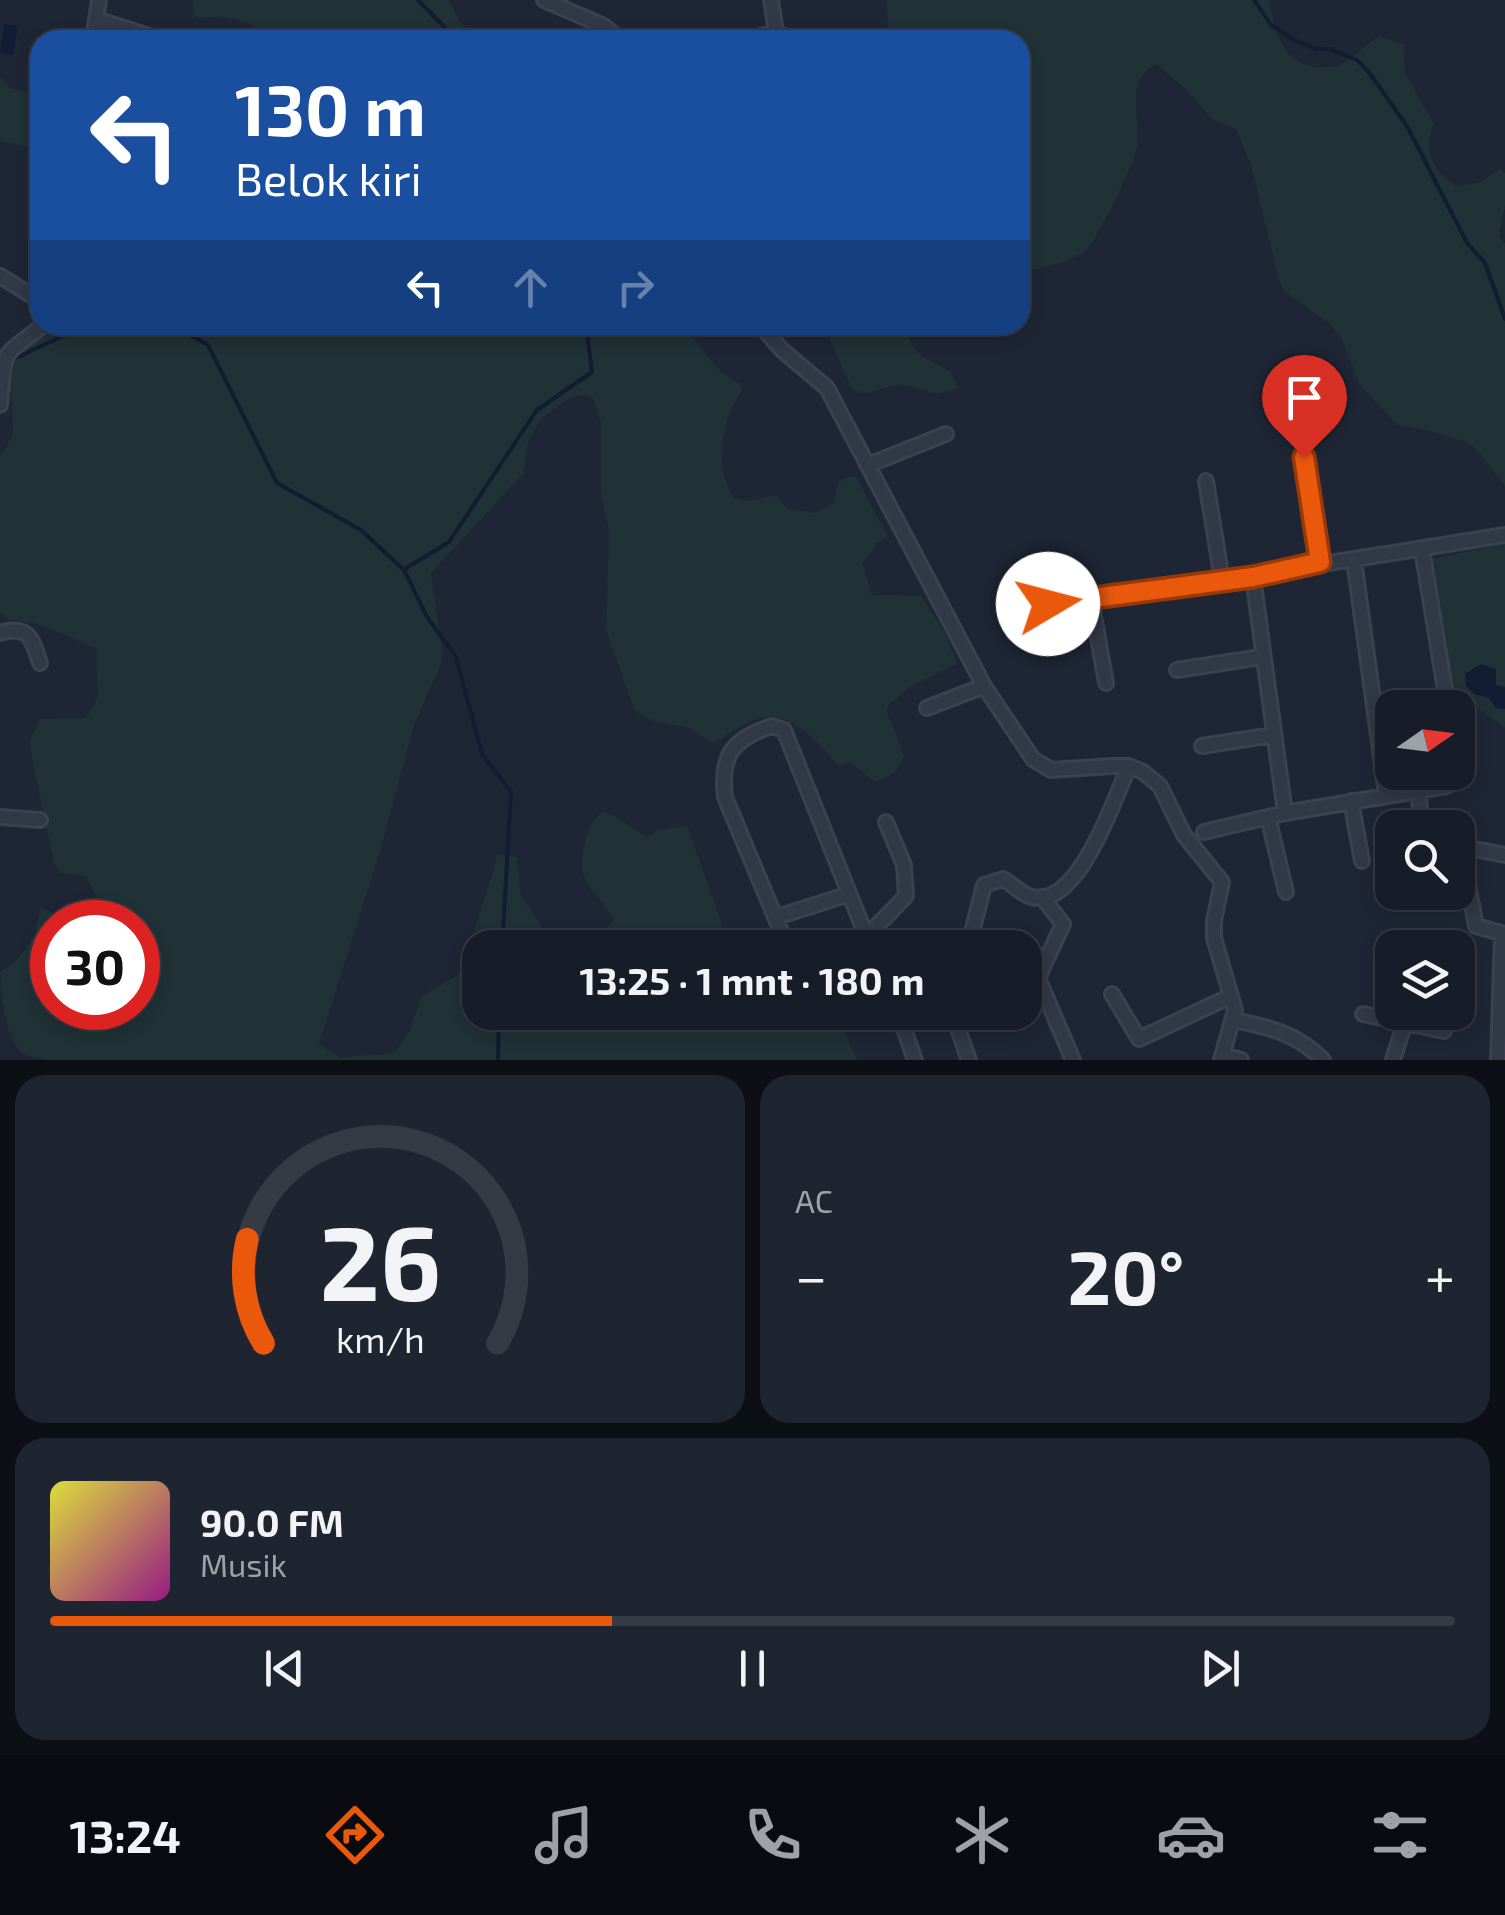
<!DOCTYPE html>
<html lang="id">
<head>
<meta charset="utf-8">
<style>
	:root { --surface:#161c28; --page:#1f2530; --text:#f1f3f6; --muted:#9ea1a8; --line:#353a45; --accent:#ea580c }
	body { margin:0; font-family:"Exo 2",sans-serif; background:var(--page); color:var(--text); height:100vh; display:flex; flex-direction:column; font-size:38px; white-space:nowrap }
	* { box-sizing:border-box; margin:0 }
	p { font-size:32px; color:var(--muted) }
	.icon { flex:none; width:55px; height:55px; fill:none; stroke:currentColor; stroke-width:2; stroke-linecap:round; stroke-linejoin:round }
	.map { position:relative; height:1060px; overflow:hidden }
	.side { display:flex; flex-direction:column; gap:15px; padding:15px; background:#0c0f16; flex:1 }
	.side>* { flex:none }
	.guide { position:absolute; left:30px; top:30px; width:1000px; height:305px; border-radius:30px; box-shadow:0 5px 15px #0003,0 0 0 2px var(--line); background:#1a4fa0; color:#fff; overflow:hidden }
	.needle { width:65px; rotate:76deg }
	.tools { position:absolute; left:1375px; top:690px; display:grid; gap:20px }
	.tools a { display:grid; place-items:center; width:100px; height:100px; border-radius:20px; background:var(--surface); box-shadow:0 5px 15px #0003,0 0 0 2px var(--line); font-size:50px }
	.speed { position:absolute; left:30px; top:900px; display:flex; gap:20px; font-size:50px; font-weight:700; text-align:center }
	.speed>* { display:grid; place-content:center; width:130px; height:130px; border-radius:50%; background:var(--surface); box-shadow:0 5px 15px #0003,0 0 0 2px var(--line); line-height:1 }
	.speed .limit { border:15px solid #d22; background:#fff; color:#111 }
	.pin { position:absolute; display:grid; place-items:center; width:85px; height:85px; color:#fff; margin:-102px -42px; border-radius:50% 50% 50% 0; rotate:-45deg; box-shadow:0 0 10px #0007 }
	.pin .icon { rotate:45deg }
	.me { position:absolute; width:110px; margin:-55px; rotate:82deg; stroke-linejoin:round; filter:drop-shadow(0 0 8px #0008) }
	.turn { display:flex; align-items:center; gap:35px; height:210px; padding:0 40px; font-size:45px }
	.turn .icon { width:130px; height:130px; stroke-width:2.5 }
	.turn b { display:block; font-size:70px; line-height:85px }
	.lanes { display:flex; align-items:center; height:95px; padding:0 40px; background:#0003; justify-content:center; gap:50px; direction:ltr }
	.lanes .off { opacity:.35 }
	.big { font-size:75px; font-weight:700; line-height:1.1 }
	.side .card { flex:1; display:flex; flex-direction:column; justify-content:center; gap:15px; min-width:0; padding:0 35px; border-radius:30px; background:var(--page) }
	.side .dial { align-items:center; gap:0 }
	.dial svg { height:260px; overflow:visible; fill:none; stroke:var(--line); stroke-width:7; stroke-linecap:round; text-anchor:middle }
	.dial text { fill:var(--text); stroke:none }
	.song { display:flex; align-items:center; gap:30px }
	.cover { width:120px; height:120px; border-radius:15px; background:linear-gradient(135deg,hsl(60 70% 55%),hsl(310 70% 35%)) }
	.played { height:10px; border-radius:5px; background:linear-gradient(90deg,var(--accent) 40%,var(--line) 40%) }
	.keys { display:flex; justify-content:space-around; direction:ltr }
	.heat { display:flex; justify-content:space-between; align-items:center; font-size:55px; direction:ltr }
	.side .tiles { flex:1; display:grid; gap:15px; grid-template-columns:1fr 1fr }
	.card:last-child { grid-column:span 2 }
	.trip { position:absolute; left:462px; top:930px; width:580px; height:100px; border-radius:30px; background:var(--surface); box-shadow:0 5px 15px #0003,0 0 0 2px var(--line); font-weight:700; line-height:100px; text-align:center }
	.tab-bar { display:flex; height:160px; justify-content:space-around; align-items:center; background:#090b10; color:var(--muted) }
	.tab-bar .icon { width:70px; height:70px }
	.tab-bar .on { color:var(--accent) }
	.tab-bar b { font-size:45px; color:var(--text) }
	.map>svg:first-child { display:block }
</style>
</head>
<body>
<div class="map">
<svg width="1505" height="1060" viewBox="0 0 1505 1060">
	<rect width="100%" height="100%" fill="#1e2635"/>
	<path fill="#203236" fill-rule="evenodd" d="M 192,0 L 449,0 L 460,23 L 478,40 L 275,40 C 255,21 226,14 200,18 L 193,14 Z
		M 886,0 L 1268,0 C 1276,29 1280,62 1315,67 C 1323,68 1332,68 1339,65 C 1353,58 1366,45 1379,36 L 1404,45 L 1405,73 L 1434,124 C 1423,151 1432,170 1456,186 L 1478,183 L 1501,169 L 1505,173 L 1505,206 L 1499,235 L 1505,244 L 1505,486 L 1477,450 L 1466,442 L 1423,429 L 1397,425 L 1360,385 L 1341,337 L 1331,325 L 1285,292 L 1279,280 L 1251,165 L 1236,129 L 1212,119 L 1187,90 L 1156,64 C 1123,82 1142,117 1137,148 C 1135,161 1096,243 1086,250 C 1068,264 1041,267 1020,273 L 1020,40 L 883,40 L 888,26 Z
		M 0,76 L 9,88 L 40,94 L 40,142 L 36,148 L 0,141 Z
		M 58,325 L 683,325 C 701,347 715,371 740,384 L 742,390 C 721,422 713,464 734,498 L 746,501 L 777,495 L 787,509 L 816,513 L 833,503 L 839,482 L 850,476 L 856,477 L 888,537 L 874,544 L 874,550 L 862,563 L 872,595 L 921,596 L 944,631 L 957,664 L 911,686 L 888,705 L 887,712 L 904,756 C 899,772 890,776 875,782 L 851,763 L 838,765 C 814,739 787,703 747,723 C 735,729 725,737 713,743 C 704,738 692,728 682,726 C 663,723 650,723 634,709 L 606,630 L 609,532 L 601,490 L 601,423 L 592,397 L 580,395 L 568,399 L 542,418 L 528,441 L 524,473 L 431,573 L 442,651 L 441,665 L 414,725 L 382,845 L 319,1044 L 341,1058 C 360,1054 376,1057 394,1053 L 409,1032 L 422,996 L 455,977 L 463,967 L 498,855 L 517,857 L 521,895 L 540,924 L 546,947 L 480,948 L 480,1012 L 836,1013 L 857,1060 L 45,1060 C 38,1058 27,1056 21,1052 C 6,1039 0,990 0,972 C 27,955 35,938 41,908 L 68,919 L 100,904 L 86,876 L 60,873 L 53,860 L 29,742 L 40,719 L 86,718 L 98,696 L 96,648 L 35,623 L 9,620 L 0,612 L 0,455 C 28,429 0,390 14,362 C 24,345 42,336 58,325 ZM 52,922 L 138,922 L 138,1008 L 52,1008 Z
		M 824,325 L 904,325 C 908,335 912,349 921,355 C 937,367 953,365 958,388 L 938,394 L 900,384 L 863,394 L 851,388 Z
		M 1505,544 L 1505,728 L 1460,695 L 1450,694 L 1426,560 Z
		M 602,812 C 621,815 630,830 648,837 L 659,830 L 687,825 L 730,947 L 592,947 L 614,920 C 593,884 573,886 586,840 C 589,827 592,821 602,812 Z"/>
	<path fill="#121c32" d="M 4,24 L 18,26 L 13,55 L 0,53 Z
		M 1481,664 L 1496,669 L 1496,685 L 1505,687 L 1505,709 L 1496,708 L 1488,697 L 1476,695 L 1466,686 L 1465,674 Z"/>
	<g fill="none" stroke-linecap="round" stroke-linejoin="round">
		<path stroke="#121c32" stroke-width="4" d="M 418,0 L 457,40
			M 1254,0 L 1271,25 L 1294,40 L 1317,49 L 1330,49 L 1357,60 L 1368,71 L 1407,126 L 1467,243 L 1485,263 L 1505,319
			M 172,325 L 208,345 L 277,483 L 361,530 L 404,570 L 427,617 L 456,657 L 482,754 L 511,792 L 502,948
			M 13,354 L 18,357 L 86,325
			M 405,569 L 449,542 L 537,410 L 592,372 L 586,325
			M 498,1060 L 499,1012"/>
		<g stroke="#3a414f" stroke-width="18">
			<path id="street" d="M 544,0 L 604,26 L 620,40
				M 771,0 L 776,32
				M 96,19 L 162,40
				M 93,40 L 99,0
				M 747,40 L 776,32 L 792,40
				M 0,276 L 29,294
				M 760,325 L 782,350 L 827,388 L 984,686 L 1033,759 L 1051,770 L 1112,766 L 1129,766 L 1143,772 L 1160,786 L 1184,835 L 1222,882 L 1214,921 L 1214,938 L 1235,1010 L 1221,1060
				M 0,405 C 5,345 0,360 43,325
				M 1304,457 L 1320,562
				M 868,465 L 946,434
				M 1206,481 L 1222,580
				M 1422,549 L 1448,708
				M 1354,560 L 1386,794
				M 1253,577 L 1285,813 L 1447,786 L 1455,772
				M 1091,598 L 1106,683
				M 1048,604 C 1201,583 1353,560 1505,535
				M 0,633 C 29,624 32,639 40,663
				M 1177,670 L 1261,657
				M 927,708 L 984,686
				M 1202,746 L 1273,735
				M 1418,790 L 1422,828
				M 1351,801 L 1362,861
				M 0,817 L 40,820
				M 1268,817 L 1286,892
				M 1204,832 L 1285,813
				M 1505,855 L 1464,847 L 1462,853 L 1476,926 L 1505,934
				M 1042,897 L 1063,924 L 1038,978 L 1073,1060
				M 777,917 L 849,894
				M 866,937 L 906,896 L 904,865 L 886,822
				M 788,948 L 725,797 C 720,756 732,739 772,726 L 784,730 L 871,948
				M 968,948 L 984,885 L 1003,879 C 1011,883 1020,893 1029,896 C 1077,914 1115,797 1129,766
				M 1112,994 L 1139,1039 L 1231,996
				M 898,1012 L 915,1060
				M 952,1012 L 969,1060
				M 1363,1014 L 1444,1031
				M 901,1019 L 924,1012
				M 1234,1020 C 1269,1027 1298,1034 1323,1060
				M 1222,1055 L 1241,1060
				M 1393,1060 L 1404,1025
				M 1498,1060 L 1502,934"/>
		</g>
		<use href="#street" stroke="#313846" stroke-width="12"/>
	</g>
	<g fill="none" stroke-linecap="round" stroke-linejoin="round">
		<g stroke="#983908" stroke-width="25">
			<path id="route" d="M 1048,604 L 1253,577 L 1320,562 L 1304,457"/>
		</g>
		<use href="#route" stroke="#ea580c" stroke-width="18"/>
	</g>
</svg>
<div class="tools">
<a><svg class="needle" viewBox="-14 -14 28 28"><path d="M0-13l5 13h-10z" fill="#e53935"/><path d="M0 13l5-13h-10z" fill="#9ea1a8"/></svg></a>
<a><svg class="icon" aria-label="search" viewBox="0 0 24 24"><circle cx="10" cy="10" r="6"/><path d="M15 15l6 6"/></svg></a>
<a><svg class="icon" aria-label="layers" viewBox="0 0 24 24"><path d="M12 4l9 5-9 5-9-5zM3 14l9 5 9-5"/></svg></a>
</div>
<div class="speed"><div class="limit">30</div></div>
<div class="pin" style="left:1304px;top:457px;background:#d93025"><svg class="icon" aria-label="arrive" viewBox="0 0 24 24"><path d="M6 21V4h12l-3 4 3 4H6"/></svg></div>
<svg class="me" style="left:1048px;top:604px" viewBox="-20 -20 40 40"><circle r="19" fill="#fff"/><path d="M0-13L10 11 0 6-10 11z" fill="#ea580c"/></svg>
<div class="trip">13:25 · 1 mnt · 180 m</div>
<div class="guide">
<div class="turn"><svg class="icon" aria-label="left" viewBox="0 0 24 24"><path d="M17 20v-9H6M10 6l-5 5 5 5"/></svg><div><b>130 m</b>Belok kiri</div></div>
<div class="lanes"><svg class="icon" aria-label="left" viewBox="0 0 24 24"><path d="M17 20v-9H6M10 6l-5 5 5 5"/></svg><svg class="icon off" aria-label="ahead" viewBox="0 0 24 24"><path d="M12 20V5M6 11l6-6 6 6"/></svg><svg class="icon off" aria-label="right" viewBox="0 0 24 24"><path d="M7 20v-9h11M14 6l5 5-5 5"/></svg></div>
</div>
</div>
<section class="side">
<div class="tiles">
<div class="card dial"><svg viewBox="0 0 100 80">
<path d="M14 69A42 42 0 1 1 86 69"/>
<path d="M14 69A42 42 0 0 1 9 37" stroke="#ea580c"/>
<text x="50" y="56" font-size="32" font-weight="700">26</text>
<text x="50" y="72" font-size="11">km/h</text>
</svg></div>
<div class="card"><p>AC</p>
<div class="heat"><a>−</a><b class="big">20°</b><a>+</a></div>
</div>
<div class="card">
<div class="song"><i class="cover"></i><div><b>90.0 FM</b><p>Musik</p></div></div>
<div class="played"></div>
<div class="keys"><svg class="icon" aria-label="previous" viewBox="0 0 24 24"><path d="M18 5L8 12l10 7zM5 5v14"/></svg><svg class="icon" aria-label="pause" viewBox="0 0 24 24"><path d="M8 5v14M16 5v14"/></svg><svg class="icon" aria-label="next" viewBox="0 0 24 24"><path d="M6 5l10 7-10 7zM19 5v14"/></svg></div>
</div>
</div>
</section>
<nav class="tab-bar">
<b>13:24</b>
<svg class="icon on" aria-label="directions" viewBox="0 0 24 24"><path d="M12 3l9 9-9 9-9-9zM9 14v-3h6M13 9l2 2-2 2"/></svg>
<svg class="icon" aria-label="music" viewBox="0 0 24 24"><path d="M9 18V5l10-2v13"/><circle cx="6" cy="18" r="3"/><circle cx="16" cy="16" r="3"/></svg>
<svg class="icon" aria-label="phone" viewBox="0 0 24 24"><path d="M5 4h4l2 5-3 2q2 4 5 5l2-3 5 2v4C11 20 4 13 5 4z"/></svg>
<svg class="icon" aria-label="climate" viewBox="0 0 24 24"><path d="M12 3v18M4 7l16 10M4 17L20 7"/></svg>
<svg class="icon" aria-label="car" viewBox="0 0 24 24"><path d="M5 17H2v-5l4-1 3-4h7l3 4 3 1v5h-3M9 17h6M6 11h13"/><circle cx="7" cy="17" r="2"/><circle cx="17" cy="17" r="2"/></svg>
<svg class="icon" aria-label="filters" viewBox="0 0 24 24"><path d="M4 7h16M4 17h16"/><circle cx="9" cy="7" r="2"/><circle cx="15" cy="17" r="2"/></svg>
</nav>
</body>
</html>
